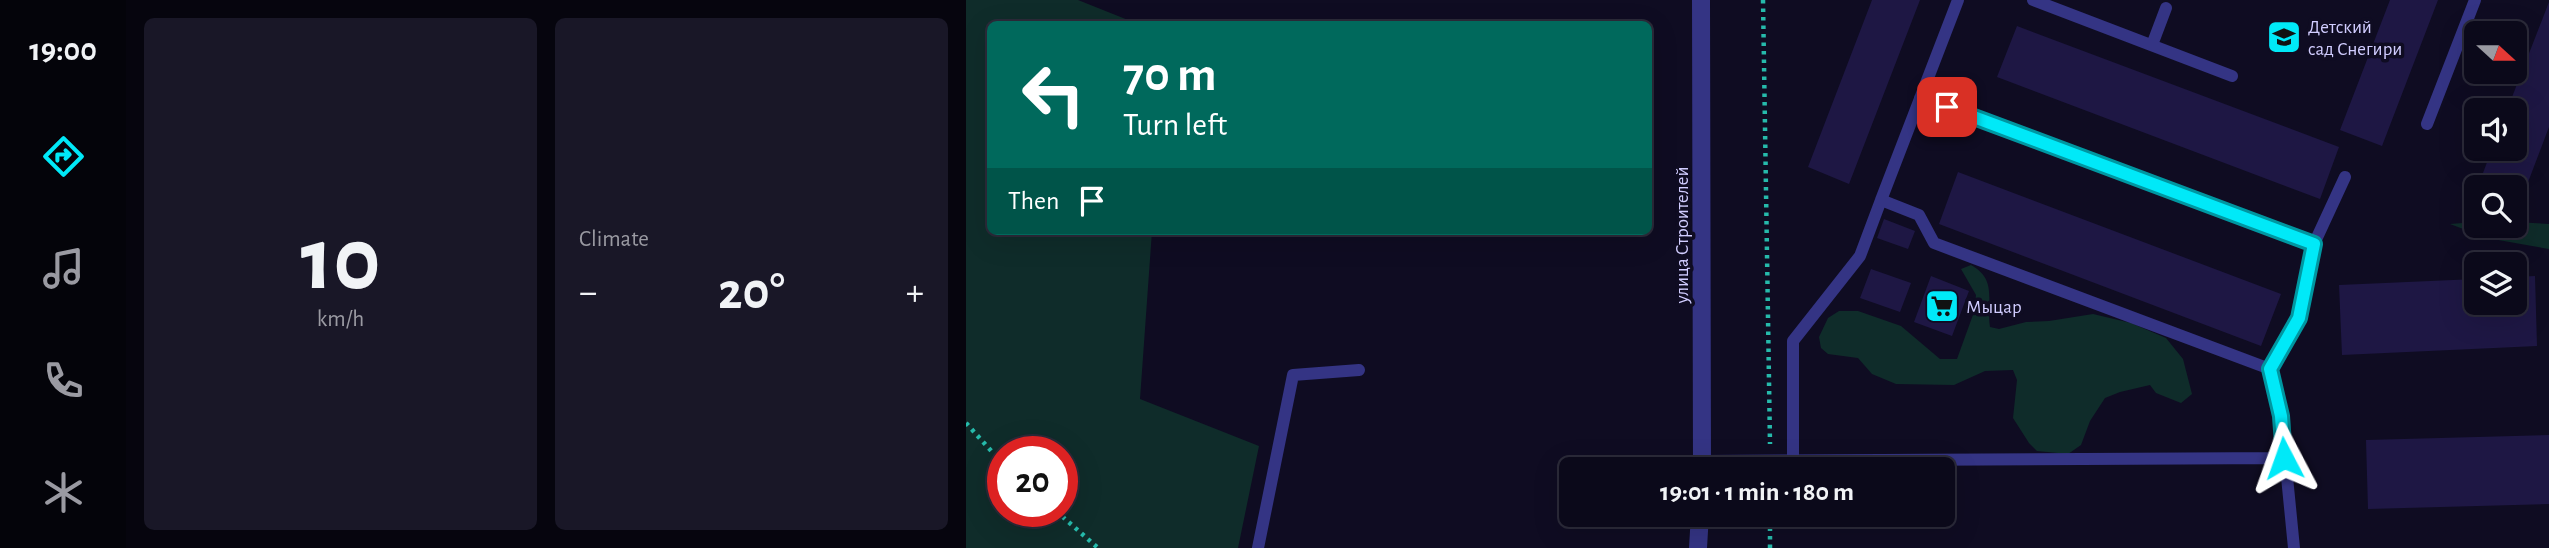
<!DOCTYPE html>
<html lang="en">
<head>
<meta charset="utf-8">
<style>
	:root { --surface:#0b091a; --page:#191727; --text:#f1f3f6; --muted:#9a9aa2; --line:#2b2a39; --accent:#00e9f8 }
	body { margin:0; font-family:"Alegreya Sans",sans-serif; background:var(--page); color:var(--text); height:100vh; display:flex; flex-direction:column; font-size:26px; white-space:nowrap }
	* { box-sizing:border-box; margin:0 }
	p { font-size:23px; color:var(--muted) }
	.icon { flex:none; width:38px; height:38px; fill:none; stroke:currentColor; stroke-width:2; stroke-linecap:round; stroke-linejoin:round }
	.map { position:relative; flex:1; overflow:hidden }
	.panel { display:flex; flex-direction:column; gap:18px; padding:18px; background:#06050e; width:840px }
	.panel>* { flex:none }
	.hud { position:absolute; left:21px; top:21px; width:665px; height:214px; border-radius:10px; box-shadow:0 7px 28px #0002,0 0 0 2px var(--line); background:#00695c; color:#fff; overflow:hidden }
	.needle { width:46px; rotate:111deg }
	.controls { position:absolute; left:1498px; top:21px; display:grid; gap:14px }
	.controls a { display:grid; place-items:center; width:63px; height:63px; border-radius:10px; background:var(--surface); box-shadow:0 7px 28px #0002,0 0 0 2px var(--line); font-size:35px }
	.speed { position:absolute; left:21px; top:436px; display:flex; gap:14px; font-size:35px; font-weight:700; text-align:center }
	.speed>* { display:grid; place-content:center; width:91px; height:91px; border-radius:50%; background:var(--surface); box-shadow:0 7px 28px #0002,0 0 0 2px var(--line); line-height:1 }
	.speed .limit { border:10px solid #d22; background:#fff; color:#111 }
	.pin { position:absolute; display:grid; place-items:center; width:60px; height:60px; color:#fff; margin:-30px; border-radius:14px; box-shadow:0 4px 10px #0006 }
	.me { position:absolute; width:77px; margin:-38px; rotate:356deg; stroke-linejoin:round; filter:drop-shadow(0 0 5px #0008) }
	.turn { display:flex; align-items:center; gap:24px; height:147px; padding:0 21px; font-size:32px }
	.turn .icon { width:91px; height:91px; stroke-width:2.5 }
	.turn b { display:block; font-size:49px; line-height:60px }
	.then { display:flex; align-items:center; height:66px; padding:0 21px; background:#0003; gap:14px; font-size:26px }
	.big { font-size:52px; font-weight:600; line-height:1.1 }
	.panel .widget { flex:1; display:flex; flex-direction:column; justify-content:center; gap:10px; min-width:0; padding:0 24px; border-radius:10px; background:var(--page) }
	.panel .dial { align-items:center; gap:0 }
	.dial b { font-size:91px; line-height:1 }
	.heat { display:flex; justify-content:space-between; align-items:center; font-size:38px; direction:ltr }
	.panel .tiles { flex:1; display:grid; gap:18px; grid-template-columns:repeat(2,1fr) }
	.trip { position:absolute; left:593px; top:457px; width:396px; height:70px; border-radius:10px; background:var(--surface); box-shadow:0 7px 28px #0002,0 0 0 2px var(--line); font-weight:600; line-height:70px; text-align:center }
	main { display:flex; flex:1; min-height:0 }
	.menu { display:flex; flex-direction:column; width:126px; justify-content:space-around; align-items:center; background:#04040a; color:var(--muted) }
	.menu .icon { width:49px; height:49px }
	.menu .active { color:var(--accent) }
	.menu b { font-size:32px; color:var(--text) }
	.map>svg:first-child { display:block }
</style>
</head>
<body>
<main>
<nav class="menu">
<b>19:00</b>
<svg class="icon active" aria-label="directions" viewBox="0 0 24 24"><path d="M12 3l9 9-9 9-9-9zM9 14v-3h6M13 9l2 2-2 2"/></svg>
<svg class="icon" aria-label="music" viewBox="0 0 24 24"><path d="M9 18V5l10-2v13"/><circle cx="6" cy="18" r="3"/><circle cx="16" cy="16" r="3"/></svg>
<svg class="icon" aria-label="phone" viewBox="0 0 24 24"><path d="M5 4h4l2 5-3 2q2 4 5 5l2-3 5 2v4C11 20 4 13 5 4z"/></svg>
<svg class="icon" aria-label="climate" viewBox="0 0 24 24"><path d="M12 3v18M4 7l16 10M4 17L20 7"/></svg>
</nav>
<section class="panel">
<div class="tiles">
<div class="widget dial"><b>10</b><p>km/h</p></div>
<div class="widget"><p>Climate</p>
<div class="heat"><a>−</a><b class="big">20°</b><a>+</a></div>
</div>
</div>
</section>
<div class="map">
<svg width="1583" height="548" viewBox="0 0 1583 548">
	<rect width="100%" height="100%" fill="#0f0c22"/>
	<path fill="#0f2c2a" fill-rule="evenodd" d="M 0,0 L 112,0 L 172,24 L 24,24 L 24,231 L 186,231 L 174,399 L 293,446 L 272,548 L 0,548 ZM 37,452 L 96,452 L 96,511 L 37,511 Z
		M 1510,222 L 1510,226 L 1549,226 L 1549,222 L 1583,224 L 1583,249 L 1521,238 L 1484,224 Z
		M 1005,265 C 1032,280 1020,301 1024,327 L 1033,329 L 1060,322 L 1083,321 L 1127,314 L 1165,323 L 1200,338 L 1217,359 L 1226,394 L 1215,403 L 1190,393 L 1184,385 L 1154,392 L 1139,398 L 1124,421 L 1115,445 L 1102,454 L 1071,451 L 1063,443 L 1047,418 L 1051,380 L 1047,370 L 1019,371 L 988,385 L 930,384 L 906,374 L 892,358 L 862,354 L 855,348 L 853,337 L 862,318 L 873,311 L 892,311 L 935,326 L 974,359 L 991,359 L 1008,312 L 1010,295 L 995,269 Z"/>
	<path fill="#1e1744" d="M 906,0 L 954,0 L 883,184 L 842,167 Z
		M 1424,0 L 1472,0 L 1416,146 L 1374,130 Z
		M 1583,2 L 1583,127 L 1556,198 L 1549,195 L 1549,187 L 1529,187 L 1514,181 L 1526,149 L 1549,149 L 1549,110 L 1541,110 Z
		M 1051,26 L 1373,147 L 1354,199 L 1031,77 Z
		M 992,172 L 1315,294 L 1295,346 L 973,224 Z
		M 918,219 L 949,231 L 942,249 L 911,238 Z
		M 905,269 L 945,283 L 934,312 L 894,298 Z
		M 965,276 L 1003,291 L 986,336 L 948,322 Z
		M 1569,276 L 1571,346 L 1376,355 L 1373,285 L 1510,279 L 1510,303 L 1549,303 L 1549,277 Z
		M 1583,435 L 1583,504 L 1402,509 L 1400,440 Z"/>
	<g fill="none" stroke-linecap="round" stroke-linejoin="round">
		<path stroke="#26baab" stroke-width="4.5" stroke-dasharray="3.5 5" stroke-linecap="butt" d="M 797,0 L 804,444
			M 0,423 L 37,464
			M 90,511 L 132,548
			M 804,548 L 804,514"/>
		<path stroke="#343484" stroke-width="12" d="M 992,0 L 915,200 L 953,215 L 968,243 L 1304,369 L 1333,318 L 1348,244 L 1379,177
			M 1067,0 L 1266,76
			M 1186,45 L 1200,8
			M 954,98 L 1348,244
			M 1461,124 L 1509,0
			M 1304,369 L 1315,416 L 1328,548
			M 827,460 L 827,341 L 894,256 L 915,200
			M 737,461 L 1318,458
			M 292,548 L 327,375 L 393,370"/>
		<path stroke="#343484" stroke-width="18" d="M 735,0 L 736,469
			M 732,548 L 734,514"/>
	</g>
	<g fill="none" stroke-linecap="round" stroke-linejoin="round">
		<g stroke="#0097a1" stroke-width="18">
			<path id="route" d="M 981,107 L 1348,244 L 1333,318 L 1304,369 L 1315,416 L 1318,458"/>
		</g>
		<use href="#route" stroke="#00e9f8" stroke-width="12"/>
	</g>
	<defs>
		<g id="school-square" transform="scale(1.75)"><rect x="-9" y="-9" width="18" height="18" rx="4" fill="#00e9f8" stroke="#0f0c22"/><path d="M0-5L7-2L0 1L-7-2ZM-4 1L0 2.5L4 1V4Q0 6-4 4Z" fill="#111"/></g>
		<g id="supermarket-square" transform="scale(1.75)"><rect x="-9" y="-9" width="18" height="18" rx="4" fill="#00e9f8" stroke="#0f0c22"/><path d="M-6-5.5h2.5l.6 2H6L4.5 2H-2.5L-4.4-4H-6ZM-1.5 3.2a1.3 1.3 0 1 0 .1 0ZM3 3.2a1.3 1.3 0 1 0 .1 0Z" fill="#111"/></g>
	</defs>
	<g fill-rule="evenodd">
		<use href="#school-square" x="1318" y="37"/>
		<use href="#supermarket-square" x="976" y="306"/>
	</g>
	<g text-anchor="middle" stroke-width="7" stroke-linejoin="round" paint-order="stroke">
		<g font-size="19" fill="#d1cdff" stroke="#0f0c22" text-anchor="start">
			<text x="1342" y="33">Детский<tspan x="1342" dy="22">сад Снегири</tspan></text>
			<text x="1000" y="313">Мыцар</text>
		</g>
		<g font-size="19" fill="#d1cdff" stroke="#0f0c22">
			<text transform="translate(715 235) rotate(-90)" y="7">улица Строителей</text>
		</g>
	</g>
</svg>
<div class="controls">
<a><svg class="needle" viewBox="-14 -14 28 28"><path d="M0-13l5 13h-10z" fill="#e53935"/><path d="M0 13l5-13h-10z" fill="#9a9aa2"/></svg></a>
<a><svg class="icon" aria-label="sound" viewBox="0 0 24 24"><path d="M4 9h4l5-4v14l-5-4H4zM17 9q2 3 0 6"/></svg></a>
<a><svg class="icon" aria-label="search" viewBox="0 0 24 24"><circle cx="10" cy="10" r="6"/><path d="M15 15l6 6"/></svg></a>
<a><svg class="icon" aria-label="layers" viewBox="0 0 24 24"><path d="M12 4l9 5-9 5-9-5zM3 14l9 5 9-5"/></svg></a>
</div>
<div class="speed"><div class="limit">20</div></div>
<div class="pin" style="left:981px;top:107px;background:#d93025"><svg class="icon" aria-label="arrive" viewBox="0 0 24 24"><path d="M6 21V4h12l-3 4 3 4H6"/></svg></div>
<svg class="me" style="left:1318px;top:458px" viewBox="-20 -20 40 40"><path d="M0-17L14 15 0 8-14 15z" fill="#00e9f8" stroke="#fff" stroke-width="4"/></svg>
<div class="trip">19:01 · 1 min · 180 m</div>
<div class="hud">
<div class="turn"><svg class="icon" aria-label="left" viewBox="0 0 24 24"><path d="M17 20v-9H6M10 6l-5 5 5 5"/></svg><div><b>70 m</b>Turn left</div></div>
<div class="then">Then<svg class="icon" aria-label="arrive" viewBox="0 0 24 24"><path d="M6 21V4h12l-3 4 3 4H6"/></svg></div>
</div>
</div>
</main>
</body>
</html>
